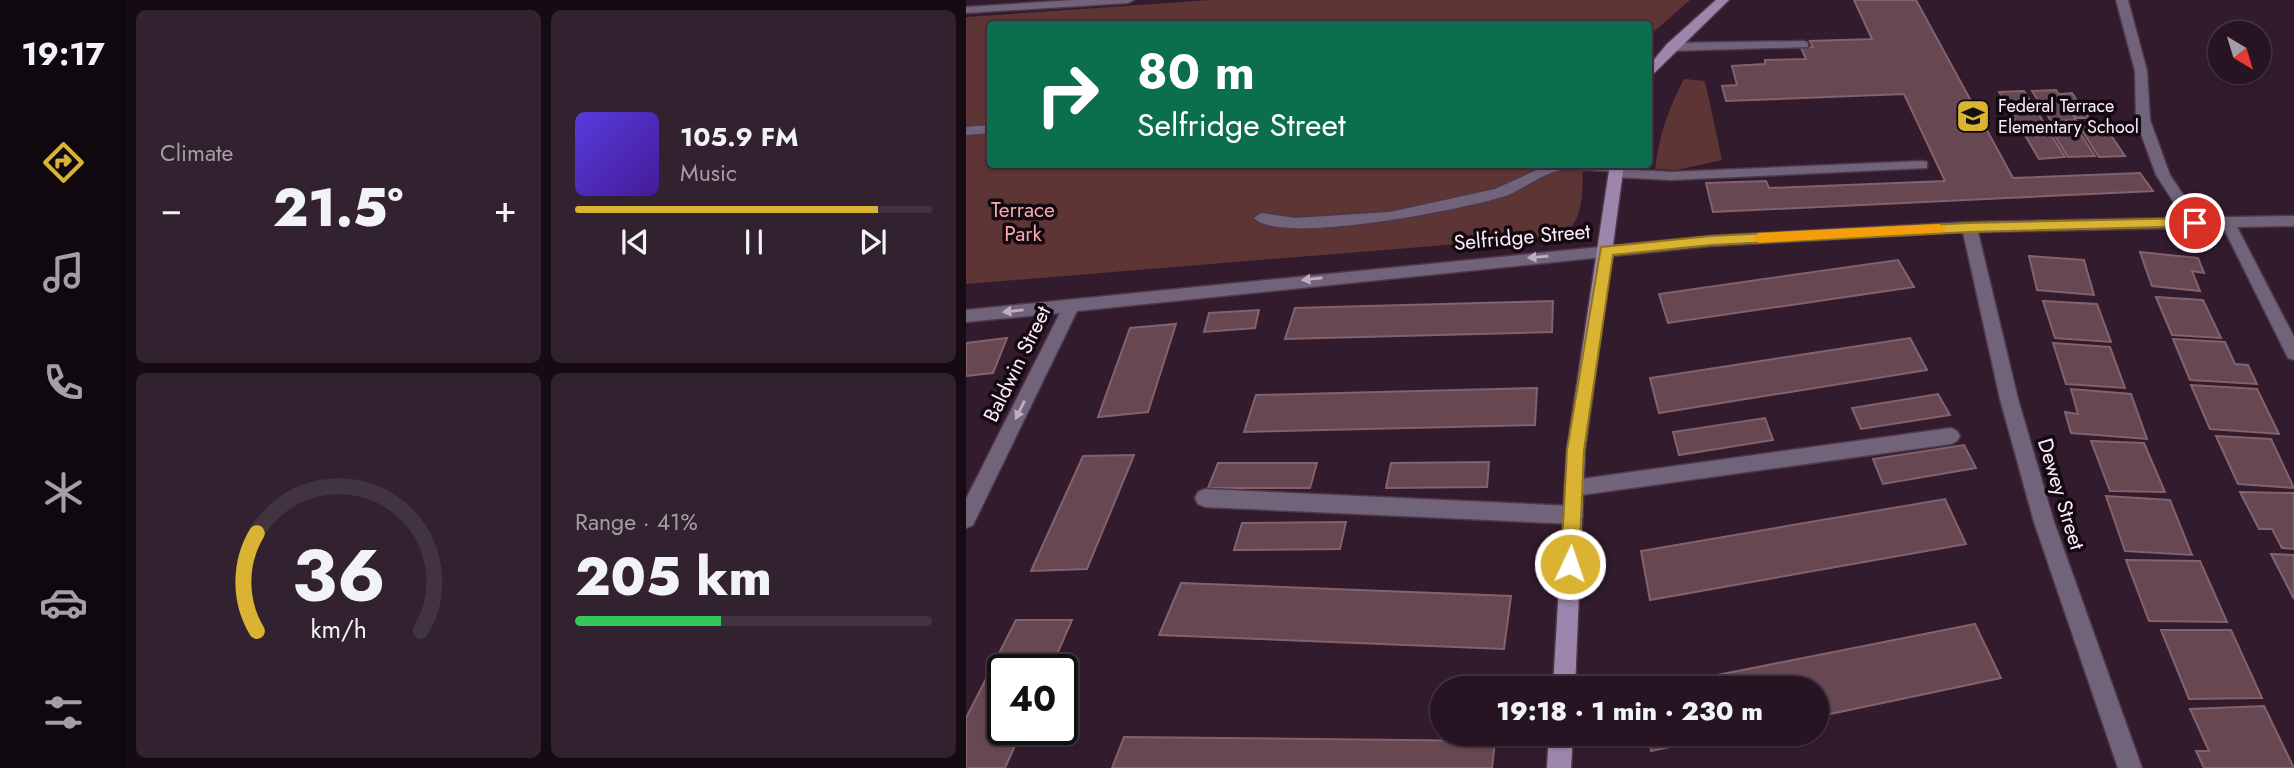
<!DOCTYPE html>
<html lang="en">
<head>
<meta charset="utf-8">
<style>
	:root { --surface:#261422; --page:#32212f; --text:#f1f3f6; --muted:#a49ea5; --line:#423340; --accent:#dab333 }
	body { margin:0; font-family:Jost,sans-serif; background:var(--page); color:var(--text); height:100vh; display:flex; flex-direction:column; font-size:26px; white-space:nowrap }
	* { box-sizing:border-box; margin:0 }
	p { font-size:23px; color:var(--muted) }
	.icon { flex:none; width:38px; height:38px; fill:none; stroke:currentColor; stroke-width:2; stroke-linecap:round; stroke-linejoin:round }
	.map { position:relative; flex:1; overflow:hidden }
	.side { display:flex; flex-direction:column; gap:10px; padding:10px; background:#150b13; width:840px }
	.side>* { flex:none }
	.hud { position:absolute; left:21px; top:21px; width:665px; height:147px; border-radius:7px; box-shadow:0 2px 5px #0004,0 0 0 2px var(--line); background:#0b6e4f; color:#fff; overflow:hidden }
	.needle { width:46px; rotate:142deg }
	.fabs { position:absolute; left:1242px; top:21px; display:grid; gap:14px }
	.fabs a { display:grid; place-items:center; width:63px; height:63px; border-radius:50%; background:var(--surface); box-shadow:0 2px 5px #0004,0 0 0 2px var(--line); font-size:35px }
	.speed { position:absolute; left:21px; top:654px; display:flex; gap:14px; font-size:35px; font-weight:700; text-align:center }
	.speed>* { display:grid; place-content:center; width:91px; height:91px; border-radius:50%; background:var(--surface); box-shadow:0 2px 5px #0004,0 0 0 2px var(--line); line-height:1 }
	.speed .limit { border:4px solid #111; border-radius:10px; background:#fff; color:#111 }
	.pin { position:absolute; display:grid; place-items:center; width:60px; height:60px; color:#fff; margin:-30px; border:4px solid #fff; border-radius:50%; box-shadow:0 2px 7px #0007 }
	.me { position:absolute; width:77px; margin:-38px; rotate:3deg; stroke-linejoin:round; filter:drop-shadow(0 0 5px #0008) }
	.turn { display:flex; align-items:center; gap:24px; height:147px; padding:0 35px; font-size:32px }
	.turn .icon { width:91px; height:91px; stroke-width:2.5 }
	.turn b { display:block; font-size:49px; line-height:60px }
	.big { font-size:52px; font-weight:800; line-height:1.1 }
	.side .tile { flex:1; display:flex; flex-direction:column; justify-content:center; gap:10px; min-width:0; padding:0 24px; border-radius:10px; background:var(--page) }
	.side .dial { align-items:center; gap:0 }
	.dial svg { height:182px; overflow:visible; fill:none; stroke:var(--line); stroke-width:7; stroke-linecap:round; text-anchor:middle }
	.dial text { fill:var(--text); stroke:none }
	.song { display:flex; align-items:center; gap:21px }
	.cover { width:84px; height:84px; border-radius:10px; background:linear-gradient(135deg,hsl(250 70% 55%),hsl(260 70% 35%)) }
	.played { height:7px; border-radius:4px; background:linear-gradient(90deg,var(--accent) 85%,var(--line) 85%) }
	.keys { display:flex; justify-content:space-around; direction:ltr }
	.heat { display:flex; justify-content:space-between; align-items:center; font-size:38px; direction:ltr }
	.charge { height:10px; border-radius:5px; background:linear-gradient(90deg,#34c759 41%,var(--line) 0) }
	.side .tiles { flex:1; display:grid; gap:10px; grid-template-columns:repeat(2,1fr) }
	.trip { position:absolute; left:464px; top:676px; width:399px; height:70px; border-radius:35px; background:var(--surface); box-shadow:0 2px 5px #0004,0 0 0 2px var(--line); font-weight:800; line-height:70px; text-align:center }
	main { display:flex; flex:1; min-height:0 }
	.dock { display:flex; flex-direction:column; width:126px; justify-content:space-around; align-items:center; background:#0f080e; color:var(--muted) }
	.dock .icon { width:49px; height:49px }
	.dock .selected { color:var(--accent) }
	.dock b { font-size:32px; color:var(--text) }
	.map>svg:first-child { display:block }
</style>
</head>
<body>
<main>
<nav class="dock">
<b>19:17</b>
<svg class="icon selected" aria-label="directions" viewBox="0 0 24 24"><path d="M12 3l9 9-9 9-9-9zM9 14v-3h6M13 9l2 2-2 2"/></svg>
<svg class="icon" aria-label="music" viewBox="0 0 24 24"><path d="M9 18V5l10-2v13"/><circle cx="6" cy="18" r="3"/><circle cx="16" cy="16" r="3"/></svg>
<svg class="icon" aria-label="phone" viewBox="0 0 24 24"><path d="M5 4h4l2 5-3 2q2 4 5 5l2-3 5 2v4C11 20 4 13 5 4z"/></svg>
<svg class="icon" aria-label="climate" viewBox="0 0 24 24"><path d="M12 3v18M4 7l16 10M4 17L20 7"/></svg>
<svg class="icon" aria-label="car" viewBox="0 0 24 24"><path d="M5 17H2v-5l4-1 3-4h7l3 4 3 1v5h-3M9 17h6M6 11h13"/><circle cx="7" cy="17" r="2"/><circle cx="17" cy="17" r="2"/></svg>
<svg class="icon" aria-label="filters" viewBox="0 0 24 24"><path d="M4 7h16M4 17h16"/><circle cx="9" cy="7" r="2"/><circle cx="15" cy="17" r="2"/></svg>
</nav>
<section class="side">
<div class="tiles">
<div class="tile"><p>Climate</p>
<div class="heat"><a>−</a><b class="big">21.5°</b><a>+</a></div>
</div>
<div class="tile">
<div class="song"><i class="cover"></i><div><b>105.9 FM</b><p>Music</p></div></div>
<div class="played"></div>
<div class="keys"><svg class="icon" aria-label="previous" viewBox="0 0 24 24"><path d="M18 5L8 12l10 7zM5 5v14"/></svg><svg class="icon" aria-label="pause" viewBox="0 0 24 24"><path d="M8 5v14M16 5v14"/></svg><svg class="icon" aria-label="next" viewBox="0 0 24 24"><path d="M6 5l10 7-10 7zM19 5v14"/></svg></div>
</div>
<div class="tile dial"><svg viewBox="0 0 100 80">
<path d="M14 69A42 42 0 1 1 86 69"/>
<path d="M14 69A42 42 0 0 1 14 26" stroke="#dab333"/>
<text x="50" y="56" font-size="32" font-weight="700">36</text>
<text x="50" y="72" font-size="11">km/h</text>
</svg></div>
<div class="tile"><p>Range · 41%</p><b class="big">205 km</b><div class="charge"></div></div>
</div>
</section>
<div class="map">
<svg width="1328" height="768" viewBox="0 0 1328 768">
	<rect width="100%" height="100%" fill="#321b2d"/>
	<path fill="#5d3534" d="M 245,0 L 724,0 L 683,36 L 682,24 L 24,24 L 24,164 L 617,165 C 616,183 619,219 601,230 C 595,234 585,235 578,237 L 0,284 L 0,17 Z
		M 718,79 L 739,81 L 756,160 L 711,170 L 689,169 C 693,136 702,109 718,79 Z"/>
	<path fill="#674751" stroke="#83626c" stroke-width="2" d="M 888,0 L 950,0 L 1047,178 L 1174,173 L 1187,191 L 747,212 L 740,183 L 800,181 L 803,188 L 979,181 L 938,94 L 760,101 L 756,86 L 771,85 L 766,66 L 799,64 L 799,60 L 840,59 L 835,48 L 847,47 L 844,41 L 906,39 Z
		M 1090,90 L 1110,120 L 1085,121 L 1066,91 Z
		M 1058,91 L 1078,123 L 1050,122 L 1033,92 Z
		M 1106,93 L 1123,118 L 1111,118 L 1094,94 Z
		M 1136,122 L 1159,156 L 1133,157 L 1111,123 Z
		M 1078,124 L 1099,157 L 1073,159 L 1053,125 Z
		M 1108,124 L 1129,156 L 1102,157 L 1082,125 Z
		M 1174,252 L 1232,258 L 1238,273 L 1226,271 L 1234,291 L 1186,286 Z
		M 1063,256 L 1118,260 L 1128,295 L 1071,290 Z
		M 932,260 L 948,287 L 702,323 L 693,294 Z
		M 1190,297 L 1237,300 L 1255,338 L 1206,335 Z
		M 587,301 L 586,332 L 319,339 L 329,308 Z
		M 1077,301 L 1131,304 L 1145,342 L 1089,338 Z
		M 293,310 L 289,328 L 238,332 L 243,313 Z
		M 210,324 L 182,412 L 132,417 L 164,328 Z
		M 41,338 L 27,373 L 0,376 L 0,343 Z
		M 944,338 L 961,370 L 693,413 L 684,378 Z
		M 1207,339 L 1259,342 L 1269,364 L 1282,365 L 1291,384 L 1224,380 Z
		M 1087,343 L 1144,347 L 1159,388 L 1100,384 Z
		M 1225,385 L 1291,389 L 1313,434 L 1244,429 Z
		M 571,388 L 569,425 L 278,432 L 290,395 Z
		M 1105,389 L 1165,394 L 1181,439 L 1105,433 L 1099,412 L 1112,414 Z
		M 972,394 L 984,415 L 895,429 L 886,408 Z
		M 799,418 L 807,440 L 713,455 L 707,432 Z
		M 1250,436 L 1305,439 L 1328,488 L 1272,484 Z
		M 1125,441 L 1178,443 L 1199,492 L 1144,491 Z
		M 998,445 L 1010,468 L 917,484 L 907,459 Z
		M 168,455 L 121,569 L 65,571 L 117,456 Z
		M 523,462 L 521,487 L 420,488 L 425,463 Z
		M 252,463 L 351,463 L 344,488 L 242,488 Z
		M 1274,492 L 1328,493 L 1328,549 L 1316,548 L 1306,529 L 1293,529 Z
		M 1140,496 L 1204,500 L 1226,555 L 1159,551 Z
		M 979,499 L 1000,544 L 684,600 L 675,551 Z
		M 380,522 L 374,549 L 268,550 L 276,523 Z
		M 1305,554 L 1328,555 L 1328,599 Z
		M 1160,560 L 1234,561 L 1261,622 L 1183,621 Z
		M 215,583 L 545,596 L 538,649 L 193,635 Z
		M 50,620 L 106,620 L 84,670 L 37,670 L 37,730 L 56,730 L 39,768 L 0,768 L 0,718 Z
		M 1009,624 L 1035,678 L 850,717 L 850,688 L 686,688 Z
		M 1195,630 L 1265,630 L 1296,698 L 1223,699 Z
		M 1298,706 L 1328,768 L 1238,768 L 1230,751 L 1243,751 L 1224,709 Z
		M 682,733 L 770,733 L 685,751 Z
		M 158,737 L 529,741 L 526,768 L 146,768 Z"/>
	<g fill="none" stroke-linecap="round" stroke-linejoin="round">
		<g stroke="#4e384a" stroke-width="3">
			<path id="lane" d="M 1150,0 L 1162,0 L 1181,71 L 1184,120 L 1204,175 L 1236,223 L 1234,227 L 1224,227 L 1190,175 L 1170,120 L 1169,71 Z
				M 838,41 L 842,43 L 842,47 L 705,51 L 699,47 L 705,43 Z
				M 24,125 L 24,133 L 0,135 L 0,127 Z
				M 956,161 L 961,162 L 961,168 L 705,180 L 649,177 L 644,176 L 643,171 C 628,171 609,168 595,170 C 574,174 556,191 536,197 C 498,209 313,246 288,218 L 295,213 L 329,218 L 424,212 L 529,189 L 584,164 L 655,164 L 656,169 L 705,172 Z
				M 985,428 L 991,431 L 994,436 L 991,441 L 985,444 L 608,496 L 601,494 L 598,488 L 601,482 L 608,480 Z
				M 239,489 L 607,506 L 614,509 L 617,515 L 614,521 L 607,524 L 239,507 L 232,504 L 229,498 L 232,492 Z"/>
		</g>
		<g stroke="#4e384a" stroke-width="3">
			<path id="street" d="M 108,0 L 168,0 L 162,3 L 0,13 L 0,7 Z
				M 1328,216 L 1328,226 L 1271,227 L 1328,337 L 1328,360 L 1322,358 L 1257,227 L 1012,232 L 1052,399 L 1088,522 L 1176,768 L 1152,768 L 1068,522 L 1034,399 L 997,232 L 745,246 L 111,311 L 7,525 L 0,528 L 0,499 L 94,313 L 0,322 L 0,310 L 745,236 L 1003,222 Z"/>
		</g>
		<g stroke="#4e384a" stroke-width="3">
			<path id="secondary" d="M 750,0 L 763,0 L 682,79 L 682,67 L 701,44 Z
				M 644,164 L 658,164 L 619,450 L 609,688 L 587,688 L 601,450 Z
				M 583,733 L 607,733 L 605,768 L 581,768 Z"/>
		</g>
		<use href="#lane" fill="#71637a" fill-rule="evenodd"/>
		<use href="#street" fill="#71637a" fill-rule="evenodd"/>
		<use href="#secondary" fill="#9d86ac" fill-rule="evenodd"/>
	</g>
	<defs><path id="oneway-solid" d="M-6-.8H1V-3.2L6.5 0L1 3.2V.8H-6Z" transform="scale(1.75)"/></defs>
	<g fill="#beafc0">
		<use href="#oneway-solid" transform="translate(572 257) rotate(175)"/>
		<use href="#oneway-solid" transform="translate(346 279) rotate(174)"/>
		<use href="#oneway-solid" transform="translate(47 311) rotate(174)"/>
		<use href="#oneway-solid" transform="translate(54 410) rotate(116)"/>
	</g>
	<path fill="#dab333" stroke="#8e7421" stroke-width="2" d="M 1229,218 L 1234,220 L 1234,226 L 1003,232 L 745,245 L 647,255 L 618,450 L 613,564 L 611,570 L 604,573 L 597,570 L 595,564 L 601,450 L 635,247 L 745,236 L 1003,223 Z"/>
	<path fill="#f59e0b" d="M 973,224 L 980,229 L 978,232 L 793,243 L 786,238 L 793,233 Z"/>
	<defs>
		<g id="school-square" transform="scale(1.75)"><rect x="-9" y="-9" width="18" height="18" rx="4" fill="#dab333" stroke="#130911"/><path d="M0-5L7-2L0 1L-7-2ZM-4 1L0 2.5L4 1V4Q0 6-4 4Z" fill="#111"/></g>
	</defs>
	<g fill-rule="evenodd">
		<use href="#school-square" x="1007" y="116"/>
	</g>
	<g text-anchor="middle" stroke-width="7" stroke-linejoin="round" paint-order="stroke">
		<g font-size="18" fill="#fdedf9" stroke="#130911" text-anchor="start">
			<text x="1032" y="112">Federal Terrace<tspan x="1032" dy="21">Elementary School</tspan></text>
		</g>
		<g font-size="21" fill="#f9a9a7" stroke="#130911">
			<text x="57" y="217">Terrace<tspan x="57" dy="24">Park</tspan></text>
		</g>
		<g font-size="21" fill="#fdedf9" stroke="#130911">
			<text transform="translate(556 237) rotate(-5)" y="7">Selfridge Street</text>
			<text transform="translate(51 364) rotate(-64)" y="7">Baldwin Street</text>
			<text transform="translate(1095 494) rotate(73)" y="7">Dewey Street</text>
		</g>
	</g>
</svg>
<div class="fabs">
<a><svg class="needle" viewBox="-14 -14 28 28"><path d="M0-13l5 13h-10z" fill="#e53935"/><path d="M0 13l5-13h-10z" fill="#a49ea5"/></svg></a>
</div>
<div class="speed"><div class="limit">40</div></div>
<div class="pin" style="left:1229px;top:223px;background:#d93025"><svg class="icon" aria-label="arrive" viewBox="0 0 24 24"><path d="M6 21V4h12l-3 4 3 4H6"/></svg></div>
<svg class="me" style="left:604px;top:564px" viewBox="-20 -20 40 40"><circle r="17" fill="#dab333" stroke="#fff" stroke-width="3"/><path d="M0-11L8 9 0 5-8 9z" fill="#fff"/></svg>
<div class="trip">19:18 · 1 min · 230 m</div>
<div class="hud">
<div class="turn"><svg class="icon" aria-label="right" viewBox="0 0 24 24"><path d="M7 20v-9h11M14 6l5 5-5 5"/></svg><div><b>80 m</b>Selfridge Street</div></div>
</div>
</div>
</main>
</body>
</html>
